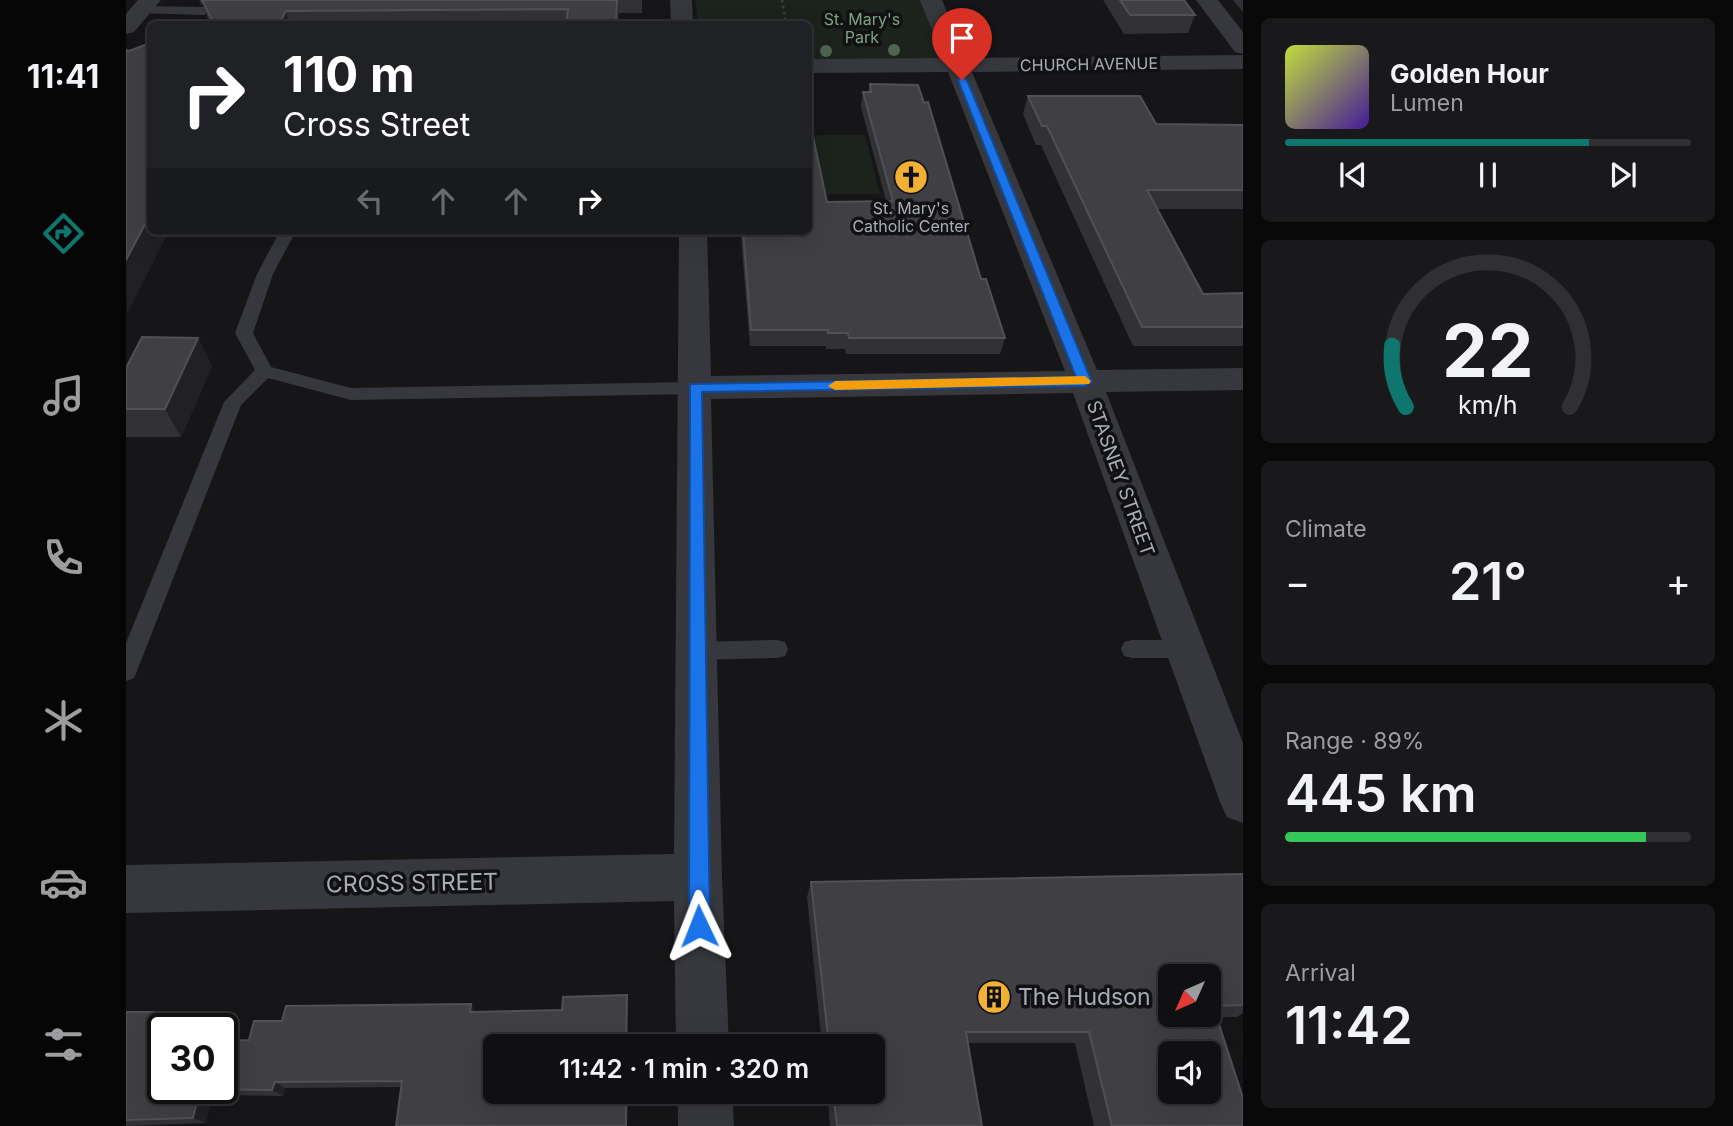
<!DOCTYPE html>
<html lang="en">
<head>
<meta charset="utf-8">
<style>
	:root { --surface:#101012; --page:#19191b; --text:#f1f3f6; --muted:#9c9d9f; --line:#303032; --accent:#0f766e }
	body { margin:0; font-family:Inter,sans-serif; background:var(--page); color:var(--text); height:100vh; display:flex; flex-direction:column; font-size:26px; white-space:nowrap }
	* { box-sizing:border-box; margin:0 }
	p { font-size:23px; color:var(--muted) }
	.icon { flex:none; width:38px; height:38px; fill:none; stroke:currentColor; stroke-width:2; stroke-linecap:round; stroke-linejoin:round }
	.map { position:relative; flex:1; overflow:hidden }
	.drawer { display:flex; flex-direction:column; gap:18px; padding:18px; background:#09090a; width:490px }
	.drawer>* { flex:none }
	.hud { position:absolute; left:21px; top:21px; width:665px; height:214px; border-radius:10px; box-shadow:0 7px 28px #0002,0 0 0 2px var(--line); background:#202124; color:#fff; overflow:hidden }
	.needle { width:46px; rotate:225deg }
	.tools { position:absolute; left:1032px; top:964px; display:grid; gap:14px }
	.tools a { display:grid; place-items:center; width:63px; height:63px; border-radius:10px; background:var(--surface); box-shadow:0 7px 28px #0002,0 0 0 2px var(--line); font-size:35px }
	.speed { position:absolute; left:21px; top:1013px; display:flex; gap:14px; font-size:35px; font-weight:700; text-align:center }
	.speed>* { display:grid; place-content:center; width:91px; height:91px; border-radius:50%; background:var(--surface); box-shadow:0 7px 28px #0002,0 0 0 2px var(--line); line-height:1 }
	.speed .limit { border:4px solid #111; border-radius:10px; background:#fff; color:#111 }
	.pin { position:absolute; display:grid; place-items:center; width:60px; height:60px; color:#fff; margin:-72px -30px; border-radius:50% 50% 50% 0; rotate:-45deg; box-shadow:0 0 7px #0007 }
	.pin .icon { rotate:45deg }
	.me { position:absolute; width:77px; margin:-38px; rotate:358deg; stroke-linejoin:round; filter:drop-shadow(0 0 5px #0008) }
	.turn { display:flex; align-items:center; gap:24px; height:147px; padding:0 21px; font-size:32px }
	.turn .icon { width:91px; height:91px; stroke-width:2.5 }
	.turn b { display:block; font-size:49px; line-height:60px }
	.lanes { display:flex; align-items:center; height:66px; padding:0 21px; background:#0003; justify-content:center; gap:35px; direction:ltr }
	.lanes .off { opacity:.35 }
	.big { font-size:52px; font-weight:600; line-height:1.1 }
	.drawer .widget { flex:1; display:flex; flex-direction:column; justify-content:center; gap:10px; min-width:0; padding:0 24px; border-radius:10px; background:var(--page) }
	.drawer .dial { align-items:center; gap:0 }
	.dial svg { height:182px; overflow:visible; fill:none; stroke:var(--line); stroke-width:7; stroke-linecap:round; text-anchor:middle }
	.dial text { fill:var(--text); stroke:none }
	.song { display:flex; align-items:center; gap:21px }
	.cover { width:84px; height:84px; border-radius:10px; background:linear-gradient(135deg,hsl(70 70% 55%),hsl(260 70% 35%)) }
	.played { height:7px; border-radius:4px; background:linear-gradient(90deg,var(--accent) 75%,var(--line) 75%) }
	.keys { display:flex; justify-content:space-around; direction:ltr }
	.heat { display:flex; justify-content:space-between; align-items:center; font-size:38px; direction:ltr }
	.charge { height:10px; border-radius:5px; background:linear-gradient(90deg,#34c759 89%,var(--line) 0) }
	.trip { position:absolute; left:357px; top:1034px; width:402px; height:70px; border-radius:10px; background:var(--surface); box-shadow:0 7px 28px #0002,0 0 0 2px var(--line); font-weight:600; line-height:70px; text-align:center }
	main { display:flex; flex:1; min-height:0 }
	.tabs { display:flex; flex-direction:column; width:126px; justify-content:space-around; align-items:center; background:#060607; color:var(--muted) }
	.tabs .icon { width:49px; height:49px }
	.tabs .on { color:var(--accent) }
	.tabs b { font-size:32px; color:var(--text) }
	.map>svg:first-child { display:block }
</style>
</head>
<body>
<main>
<nav class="tabs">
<b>11:41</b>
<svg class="icon on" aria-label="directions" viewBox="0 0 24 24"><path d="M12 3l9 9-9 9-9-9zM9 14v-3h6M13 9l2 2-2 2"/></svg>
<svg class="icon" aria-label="music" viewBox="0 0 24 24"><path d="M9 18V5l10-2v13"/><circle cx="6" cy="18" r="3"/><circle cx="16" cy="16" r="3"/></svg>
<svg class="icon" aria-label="phone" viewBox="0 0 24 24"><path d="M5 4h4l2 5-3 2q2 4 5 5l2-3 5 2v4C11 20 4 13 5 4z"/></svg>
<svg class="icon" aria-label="climate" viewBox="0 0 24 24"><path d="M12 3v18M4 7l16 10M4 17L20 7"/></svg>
<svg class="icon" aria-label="car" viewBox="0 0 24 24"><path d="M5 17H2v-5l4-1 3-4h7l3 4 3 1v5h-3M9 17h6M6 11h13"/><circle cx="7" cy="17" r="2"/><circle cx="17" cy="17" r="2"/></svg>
<svg class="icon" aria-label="filters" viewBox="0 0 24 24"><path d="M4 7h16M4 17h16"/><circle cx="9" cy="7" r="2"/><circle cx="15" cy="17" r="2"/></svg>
</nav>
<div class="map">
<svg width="1117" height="1126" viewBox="0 0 1117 1126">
	<rect width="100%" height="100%" fill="#161618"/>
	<path fill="#1c231d" d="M 569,0 L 798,0 L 814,58 L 683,59 L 682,24 L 572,24 Z
		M 686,135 L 739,135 L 754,194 L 698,194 Z"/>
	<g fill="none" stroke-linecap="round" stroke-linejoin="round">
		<path stroke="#3d3f44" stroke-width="2.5" stroke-dasharray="2.5 3.5" stroke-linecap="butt" d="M 656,0 L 660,24"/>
		<path fill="#37383d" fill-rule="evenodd" d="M 16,6 L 78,7 L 84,11 L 78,15 L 12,13 L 10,10 Z
			M 154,231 L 170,231 L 147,274 L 127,333 L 145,367 L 225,388 L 569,382 L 575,384 L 578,388 L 575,392 L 569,394 L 225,400 L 142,378 L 115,405 L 11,671 L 8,678 L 0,681 L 0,643 L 98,402 L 129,370 L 109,333 L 131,274 Z
			M 651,640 L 659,642 L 662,649 L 659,656 L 651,658 L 570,660 L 562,658 L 559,651 L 562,644 L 570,642 Z
			M 1006,640 L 1058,640 L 1066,642 L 1069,649 L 1066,656 L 1058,658 L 1006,658 L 998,656 L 995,649 L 998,642 Z"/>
		<path fill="#37383d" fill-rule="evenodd" d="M 12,0 L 35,0 L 8,32 L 0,34 L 0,14 Z
			M 544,0 L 566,0 L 567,24 L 545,24 Z
			M 794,0 L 816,0 L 840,58 L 1117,55 L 1117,69 L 846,72 L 971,370 L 1117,368 L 1117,390 L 980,392 L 1117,743 L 1117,823 L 1101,817 L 1094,802 L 947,393 L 585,399 L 596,877 L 603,1046 L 550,1046 L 548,901 L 0,913 L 0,865 L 548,854 L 553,231 L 581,231 L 585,376 L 939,371 L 822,72 L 682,73 L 682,59 L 817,58 Z
			M 1070,0 L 1092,0 L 1117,32 L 1117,54 L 1109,52 Z
			M 552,1092 L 606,1092 L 608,1126 L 552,1126 Z"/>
	</g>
	<g fill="#506452">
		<circle cx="768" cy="50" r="6"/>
		<circle cx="700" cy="51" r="6"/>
	</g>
	<path fill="#323236" d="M 73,0 L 516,0 L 516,13 L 493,13 L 492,24 L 84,24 L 77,5 L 75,4 Z
		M 977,0 L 1058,0 L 1069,15 L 1062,33 L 998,34 Z
		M 1107,0 L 1117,0 L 1117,12 Z
		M 744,84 L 855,279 L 879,338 L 874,354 L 720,354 L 719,349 L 700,349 L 700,346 L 624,346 L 615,239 L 616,231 L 682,231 L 682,104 L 686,118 L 685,127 L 701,202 L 760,201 L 735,107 L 737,92 L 742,92 Z
		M 902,96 L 1030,124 L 1117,125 L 1117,209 L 1031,209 L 1077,294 L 1117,293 L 1117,346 L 1007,346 L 915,145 L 910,145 L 897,114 Z
		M 72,338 L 86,366 L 55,437 L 0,437 L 0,368 Z
		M 1117,874 L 1117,1013 L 1111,1017 L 1090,1017 L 1117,1126 L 968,1126 L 949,1043 L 842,1043 L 856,1126 L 704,1126 L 701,1092 L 747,1092 L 747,1046 L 696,1046 L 681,897 L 685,882 Z
		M 502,1003 L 369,1092 L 502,1092 L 501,1126 L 275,1087 L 159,1088 L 157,1096 L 86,1095 L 80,1123 L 0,1126 L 0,1012 L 31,1012 L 43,1020 L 37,1029 L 37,1088 L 156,1021 L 345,1004 L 350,1012 L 436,1010 Z"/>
	<path fill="#212124" d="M 491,0 L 492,0 L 492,24 L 490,24 Z
		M 160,11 L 164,24 L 153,24 Z
		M 24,215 L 24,231 L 43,231 L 1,314 L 0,260 Z
		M 72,338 L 86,366 L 55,437 L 39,409 Z
		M 501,995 L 502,1003 L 502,1046 L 500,1046 Z
		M 345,1004 L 350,1012 L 344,1012 Z
		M 31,1012 L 43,1020 L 41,1029 L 37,1029 L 37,1045 L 22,1044 Z
		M 149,1082 L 159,1088 L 157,1096 L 146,1090 Z
		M 74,1089 L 86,1095 L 80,1123 L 67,1118 Z
		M 500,1092 L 502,1092 L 501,1126 L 500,1126 Z"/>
	<path fill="#3f3f44" stroke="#4f5156" stroke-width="2" fill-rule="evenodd" d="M 76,0 L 491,0 L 490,24 L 440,24 L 442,9 L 160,11 L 153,24 L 88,24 Z
		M 994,0 L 1058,0 L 1069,15 L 1004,15 Z
		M 24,43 L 24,215 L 0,260 L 0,50 L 3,51 Z
		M 744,84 L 792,85 L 798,103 L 802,102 L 855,279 L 860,279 L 879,338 L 723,338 L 722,333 L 702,333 L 702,330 L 625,330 L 617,231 L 682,231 L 682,104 L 686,118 L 683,118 L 701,202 L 767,201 L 737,92 L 745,92 Z
		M 902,96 L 1014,96 L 1030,124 L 1117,125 L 1117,190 L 1021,190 L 1077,294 L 1117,293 L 1117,327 L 1016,327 L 921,126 L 916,126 Z
		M 16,337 L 72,338 L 39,409 L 0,409 L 0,368 Z
		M 1117,874 L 1117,1005 L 1087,1006 L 1117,1098 L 1117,1126 L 986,1126 L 963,1032 L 840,1032 L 856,1126 L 711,1126 L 707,1092 L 747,1092 L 747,1046 L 703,1046 L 685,882 ZM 1045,976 L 1083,976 L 1083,1015 L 1045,1015 ZM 1045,1054 L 1083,1054 L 1083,1092 L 1045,1092 Z
		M 501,995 L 500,1046 L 369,1046 L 369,1092 L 500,1092 L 500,1126 L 270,1126 L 276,1081 L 149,1082 L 146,1090 L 74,1089 L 67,1118 L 0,1120 L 0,1012 L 31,1012 L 22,1044 L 37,1044 L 37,1088 L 96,1088 L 96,1041 L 123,1040 L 128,1021 L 156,1021 L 160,1006 L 345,1004 L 344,1012 L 436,1010 L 437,997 Z"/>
	<path fill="#1a73e8" stroke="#114b97" stroke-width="2" d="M 836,77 L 841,80 L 966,382 L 959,386 L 576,392 L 584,926 L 581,933 L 573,936 L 566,933 L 563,926 L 564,384 L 950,377 L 832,80 Z"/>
	<path fill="#f59e0b" d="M 959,376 L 965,381 L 963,384 L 709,390 L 702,386 L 709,381 Z"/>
	<defs>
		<g id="church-disc" transform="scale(1.75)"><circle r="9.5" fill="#f2b134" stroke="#111113"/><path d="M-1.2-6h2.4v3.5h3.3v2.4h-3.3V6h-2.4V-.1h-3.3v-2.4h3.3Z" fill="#111"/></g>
		<g id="building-disc" transform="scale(1.75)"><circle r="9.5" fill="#f2b134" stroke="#111113"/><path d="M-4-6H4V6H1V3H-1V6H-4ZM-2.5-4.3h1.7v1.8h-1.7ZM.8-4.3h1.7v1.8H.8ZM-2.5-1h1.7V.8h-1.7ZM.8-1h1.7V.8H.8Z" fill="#111"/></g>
	</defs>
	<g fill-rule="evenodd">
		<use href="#church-disc" x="785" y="177"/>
		<use href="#building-disc" x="868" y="997"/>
	</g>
	<g text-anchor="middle" stroke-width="7" stroke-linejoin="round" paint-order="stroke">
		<g font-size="16" fill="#7fa381" stroke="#111113">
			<text x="736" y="25">St. Mary's<tspan x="736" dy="18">Park</tspan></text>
		</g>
		<g font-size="16" fill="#a8adb8" stroke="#111113">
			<text transform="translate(963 64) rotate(-1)" y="6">CHURCH AVENUE</text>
		</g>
		<g font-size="16" fill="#a8adb8" stroke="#111113">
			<text x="785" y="214">St. Mary's<tspan x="785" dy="18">Catholic Center</tspan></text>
		</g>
		<g font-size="19" fill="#a8adb8" stroke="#111113">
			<text transform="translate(995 478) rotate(70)" y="7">STASNEY STREET</text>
		</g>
		<g font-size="23" fill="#a8adb8" stroke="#111113">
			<text transform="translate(286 883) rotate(-1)" y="8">CROSS STREET</text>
		</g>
		<g font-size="23" fill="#a8adb8" stroke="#111113" text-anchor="start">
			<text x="892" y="1005">The Hudson</text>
		</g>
	</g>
</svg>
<div class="tools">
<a><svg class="needle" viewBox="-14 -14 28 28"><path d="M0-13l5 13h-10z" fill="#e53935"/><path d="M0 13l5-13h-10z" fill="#9c9d9f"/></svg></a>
<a><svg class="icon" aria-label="sound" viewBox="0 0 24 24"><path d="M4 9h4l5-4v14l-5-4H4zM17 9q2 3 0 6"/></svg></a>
</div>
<div class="speed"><div class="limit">30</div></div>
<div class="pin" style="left:836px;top:80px;background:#d93025"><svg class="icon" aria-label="arrive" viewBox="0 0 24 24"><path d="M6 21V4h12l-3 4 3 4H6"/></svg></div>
<svg class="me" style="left:573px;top:926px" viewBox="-20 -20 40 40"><path d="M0-17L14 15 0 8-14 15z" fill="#1a73e8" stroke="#fff" stroke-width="4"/></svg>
<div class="trip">11:42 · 1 min · 320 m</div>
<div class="hud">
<div class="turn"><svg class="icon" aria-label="right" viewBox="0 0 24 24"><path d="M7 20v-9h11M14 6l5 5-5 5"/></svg><div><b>110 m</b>Cross Street</div></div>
<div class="lanes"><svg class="icon off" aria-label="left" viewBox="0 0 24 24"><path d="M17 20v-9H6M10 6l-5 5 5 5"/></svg><svg class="icon off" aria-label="ahead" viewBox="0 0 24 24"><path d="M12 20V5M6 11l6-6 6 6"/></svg><svg class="icon off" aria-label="ahead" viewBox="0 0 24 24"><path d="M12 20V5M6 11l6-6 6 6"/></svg><svg class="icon" aria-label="right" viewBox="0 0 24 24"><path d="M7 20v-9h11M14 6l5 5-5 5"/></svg></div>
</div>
</div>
<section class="drawer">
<div class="widget">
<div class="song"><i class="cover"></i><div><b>Golden Hour</b><p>Lumen</p></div></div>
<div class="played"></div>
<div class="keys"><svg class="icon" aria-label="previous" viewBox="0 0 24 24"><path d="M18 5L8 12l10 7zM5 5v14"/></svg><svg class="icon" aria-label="pause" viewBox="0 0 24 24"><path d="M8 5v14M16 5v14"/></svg><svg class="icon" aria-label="next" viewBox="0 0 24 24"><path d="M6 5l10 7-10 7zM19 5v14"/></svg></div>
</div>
<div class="widget dial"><svg viewBox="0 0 100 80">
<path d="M14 69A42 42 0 1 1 86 69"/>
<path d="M14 69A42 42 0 0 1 8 42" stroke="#0f766e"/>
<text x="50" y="56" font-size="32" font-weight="700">22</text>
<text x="50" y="72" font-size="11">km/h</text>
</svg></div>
<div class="widget"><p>Climate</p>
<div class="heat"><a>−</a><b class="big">21°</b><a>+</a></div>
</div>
<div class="widget"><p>Range · 89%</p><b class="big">445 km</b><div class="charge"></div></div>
<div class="widget"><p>Arrival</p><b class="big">11:42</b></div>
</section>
</main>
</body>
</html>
